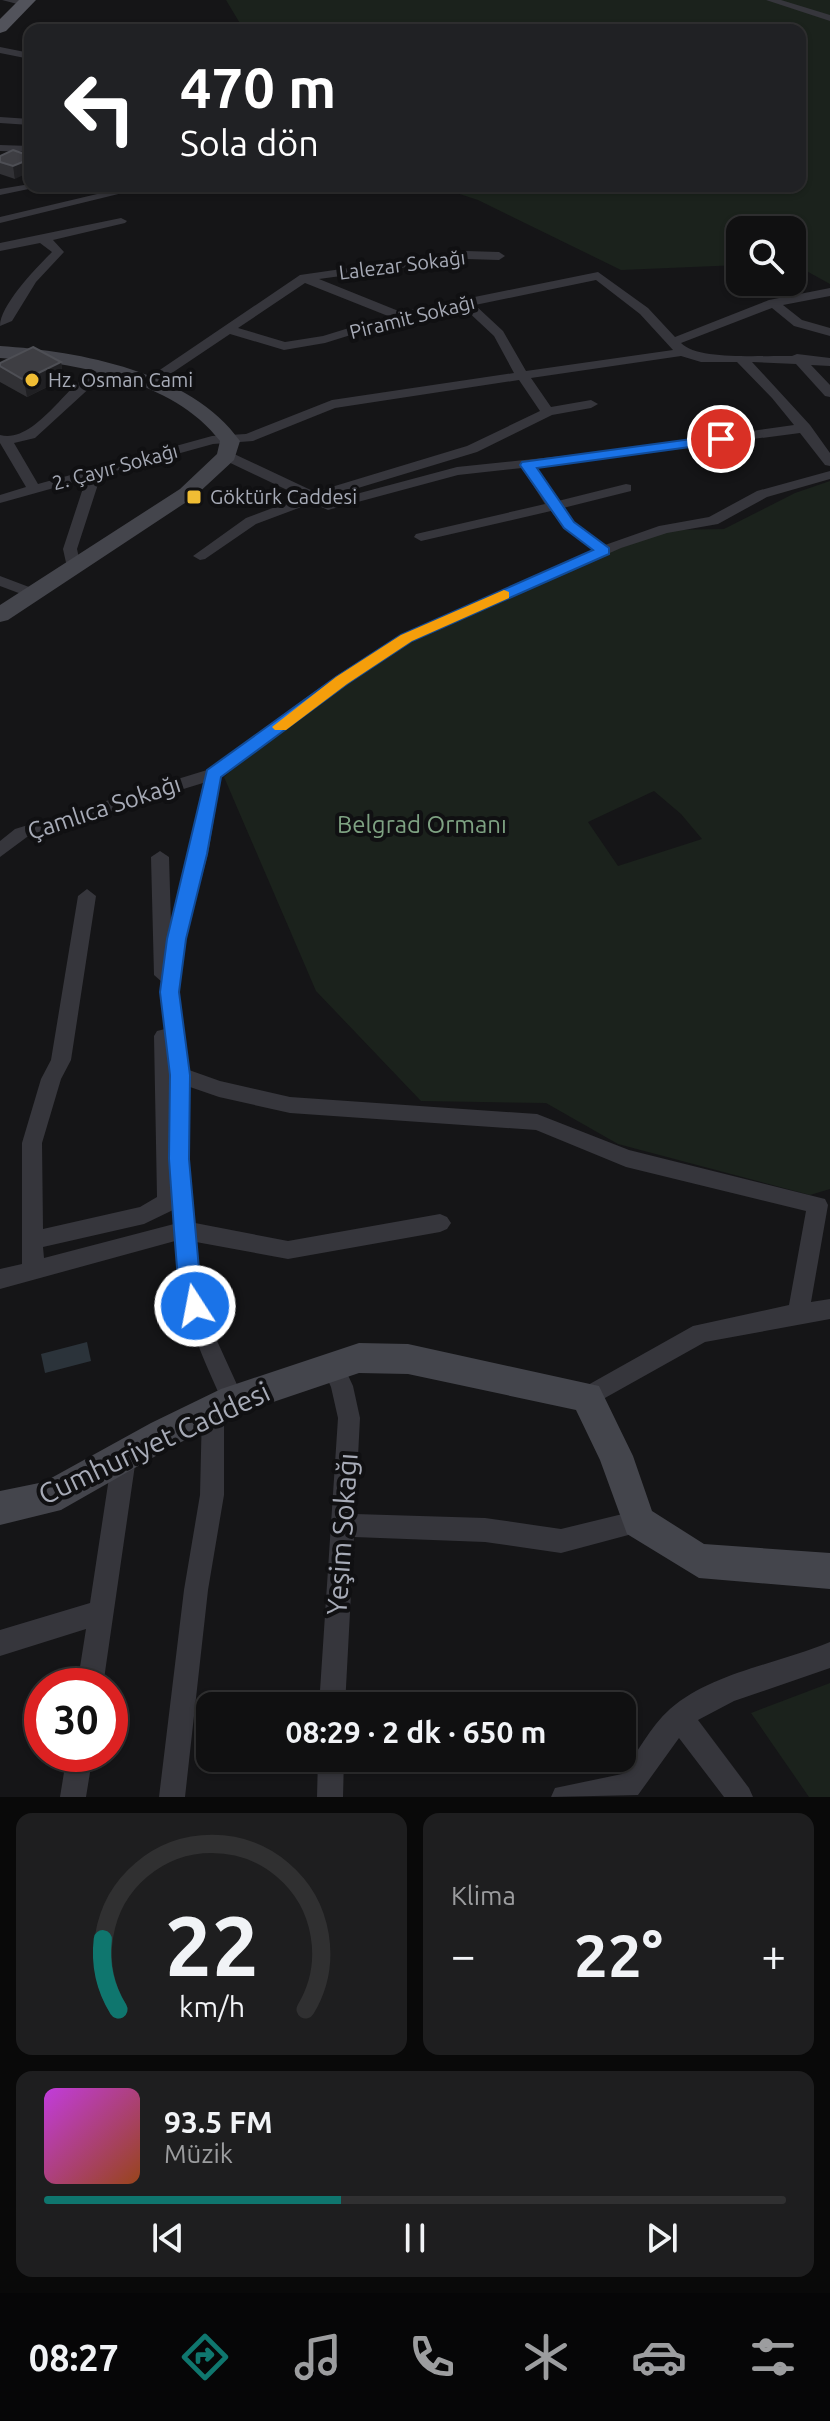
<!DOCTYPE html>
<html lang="tr">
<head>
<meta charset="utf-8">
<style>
	:root { --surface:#101011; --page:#1e1e1f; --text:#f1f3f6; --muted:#9c9d9f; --line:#303031; --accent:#0f766e }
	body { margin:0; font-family:Ubuntu,sans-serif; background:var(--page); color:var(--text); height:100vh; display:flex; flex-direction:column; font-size:30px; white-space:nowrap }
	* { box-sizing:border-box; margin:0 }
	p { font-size:26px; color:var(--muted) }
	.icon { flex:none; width:44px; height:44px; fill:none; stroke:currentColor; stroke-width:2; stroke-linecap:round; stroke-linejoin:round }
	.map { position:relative; height:1797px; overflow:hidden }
	.panel { display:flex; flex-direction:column; gap:16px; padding:16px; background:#090909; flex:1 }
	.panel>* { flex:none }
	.hud { position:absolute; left:24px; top:24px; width:782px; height:168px; border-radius:16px; box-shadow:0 2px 6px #0004,0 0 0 2px var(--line); background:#202124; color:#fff; overflow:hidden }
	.controls { position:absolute; left:726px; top:216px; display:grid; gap:16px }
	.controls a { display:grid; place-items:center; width:80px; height:80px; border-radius:16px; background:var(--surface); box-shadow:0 2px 6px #0004,0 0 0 2px var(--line); font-size:40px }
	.speed { position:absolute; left:24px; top:1668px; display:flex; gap:16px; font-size:40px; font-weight:700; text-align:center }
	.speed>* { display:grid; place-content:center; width:104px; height:104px; border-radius:50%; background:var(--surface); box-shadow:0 2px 6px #0004,0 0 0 2px var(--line); line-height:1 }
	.speed .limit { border:12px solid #d22; background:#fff; color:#111 }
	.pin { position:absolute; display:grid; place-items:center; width:68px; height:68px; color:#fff; margin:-34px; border:4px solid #fff; border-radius:50%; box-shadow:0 2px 8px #0007 }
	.me { position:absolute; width:88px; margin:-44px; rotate:349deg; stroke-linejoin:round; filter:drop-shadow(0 0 6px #0008) }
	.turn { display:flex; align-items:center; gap:28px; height:168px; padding:0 24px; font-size:36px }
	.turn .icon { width:104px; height:104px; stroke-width:2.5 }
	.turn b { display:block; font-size:56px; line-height:68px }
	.big { font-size:60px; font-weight:600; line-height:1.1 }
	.panel .tile { flex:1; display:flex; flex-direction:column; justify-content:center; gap:12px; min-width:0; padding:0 28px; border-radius:16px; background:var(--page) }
	.panel .dial { align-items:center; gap:0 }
	.dial svg { height:208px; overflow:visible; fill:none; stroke:var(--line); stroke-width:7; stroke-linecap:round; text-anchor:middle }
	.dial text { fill:var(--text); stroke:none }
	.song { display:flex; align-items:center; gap:24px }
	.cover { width:96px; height:96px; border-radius:12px; background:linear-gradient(135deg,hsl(290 70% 55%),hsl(20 70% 35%)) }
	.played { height:8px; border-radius:4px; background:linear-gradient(90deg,var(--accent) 40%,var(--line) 40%) }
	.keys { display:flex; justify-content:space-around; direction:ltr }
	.heat { display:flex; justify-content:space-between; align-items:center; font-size:44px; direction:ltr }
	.panel .tiles { flex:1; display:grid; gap:16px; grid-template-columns:1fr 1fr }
	.tile:last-child { grid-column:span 2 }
	.trip { position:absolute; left:196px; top:1692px; width:440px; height:80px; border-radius:16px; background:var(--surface); box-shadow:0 2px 6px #0004,0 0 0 2px var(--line); font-weight:600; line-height:80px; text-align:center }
	.tabs { display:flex; height:128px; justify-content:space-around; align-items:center; background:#060607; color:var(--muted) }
	.tabs .icon { width:56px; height:56px }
	.tabs .active { color:var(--accent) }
	.tabs b { font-size:36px; color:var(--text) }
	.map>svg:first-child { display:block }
</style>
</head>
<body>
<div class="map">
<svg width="830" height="1797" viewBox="0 0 830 1797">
	<rect width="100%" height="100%" fill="#151517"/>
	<path fill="#1b221c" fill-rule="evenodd" d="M 226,0 L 830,0 L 830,284 L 792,263 L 792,230 L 740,230 L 740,265 L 621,270 L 478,200 L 435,186 L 800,186 L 800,30 L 244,30 Z
		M 830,481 L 830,1189 L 810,1195 L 618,1144 L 546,1103 L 421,1101 L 316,991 L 224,777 L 302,708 L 415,638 L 589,558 L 670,530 L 724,529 L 795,493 ZM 654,791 L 681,814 L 702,839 L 618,866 L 588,822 Z
		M 830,1683 L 830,1797 L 809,1797 L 751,1713 Z"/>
	<path fill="#2b333a" d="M 87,1342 L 91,1361 L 45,1373 L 41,1354 Z"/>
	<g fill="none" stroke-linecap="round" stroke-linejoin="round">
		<path fill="#36363c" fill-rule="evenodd" d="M 2,0 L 24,0 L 30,3 L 25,6 Z
			M 766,0 L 781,0 L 830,15 L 830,21 Z
			M 0,47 L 30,53 L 30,59 L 0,53 Z
			M 0,117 L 30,119 L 30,125 L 0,123 Z
			M 0,145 L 30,146 L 30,152 L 0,151 Z
			M 30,184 L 43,186 L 0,195 L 0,189 Z
			M 131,186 L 151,186 L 0,223 L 0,217 Z
			M 154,186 L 202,186 C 191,192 165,192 154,186 Z
			M 121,218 L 127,221 L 125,223 L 53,240 L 64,252 L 36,282 L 12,321 L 0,326 C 0,305 37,267 52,252 L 40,243 L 0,251 L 0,243 Z
			M 466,251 L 499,252 L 505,256 L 499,260 L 466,259 L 319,279 L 401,312 L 598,272 L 648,308 L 675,337 L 769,300 L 830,288 L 830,296 L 783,305 L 802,320 L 830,328 L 830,336 L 794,326 L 772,308 L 681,343 C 698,361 766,355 792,356 L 797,354 L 830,358 L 830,366 L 811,365 L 830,385 L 830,397 L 825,396 L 796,364 L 752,362 L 810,425 L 830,453 L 830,466 L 825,465 L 800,433 L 535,467 L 558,501 L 626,484 L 631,485 L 631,491 L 563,508 L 574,522 L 605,545 L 659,526 L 709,517 L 757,491 L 830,471 L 830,479 L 767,497 L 718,524 L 667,533 L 621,548 L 411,641 L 348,684 L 221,777 L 208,854 L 185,939 L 179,992 L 189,1070 L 220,1081 L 290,1097 L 537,1114 L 629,1150 L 825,1199 L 828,1205 L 811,1302 L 830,1299 L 830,1319 L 705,1342 L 587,1408 L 579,1404 L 576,1397 L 579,1390 L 693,1326 L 789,1305 L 806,1211 L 626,1167 L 536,1130 L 290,1113 L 219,1097 L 190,1087 L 189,1159 L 195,1223 L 288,1241 L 440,1214 L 447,1217 L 451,1223 L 447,1229 L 440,1232 L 288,1259 L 196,1242 L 200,1280 L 213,1332 L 244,1400 L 241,1407 L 233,1411 L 225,1407 C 198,1347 180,1309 175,1241 L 0,1289 L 0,1269 L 22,1264 L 22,1143 L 41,1079 L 51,1060 L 78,896 L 87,889 L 96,896 L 71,1060 L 61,1079 L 42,1143 L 43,1229 L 140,1207 L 157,1197 L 154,1036 L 157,1031 L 165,1029 L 162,982 L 154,975 L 151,857 L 160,851 L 169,857 L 171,924 L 190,854 L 203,783 L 27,837 L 0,857 L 0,841 L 15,829 L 207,770 L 336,676 L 401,635 L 593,550 L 564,528 L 551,511 L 421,541 L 414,537 L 416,534 L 545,504 L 522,468 L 458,475 L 328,510 L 312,503 L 256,524 L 205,559 L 200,560 L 193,556 L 246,518 L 302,497 L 222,459 L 222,453 L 232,453 L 315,492 L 467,446 L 540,411 L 519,380 L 335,408 L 253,441 L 213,444 L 101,475 L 77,549 L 81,567 L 74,571 L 67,567 L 63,549 L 86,479 L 0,503 L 0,495 L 26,487 L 0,443 L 0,435 C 36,445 70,378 101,366 L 107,370 L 106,373 L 35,438 L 14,443 L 38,484 L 212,436 L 246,434 L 332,400 L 514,373 L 494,336 L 463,307 L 402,319 L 325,343 L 284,350 L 230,334 L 154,385 L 142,382 L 300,275 ZM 596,280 L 640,314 L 673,350 L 526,371 L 503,331 L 475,305 ZM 305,283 L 388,316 L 323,336 L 285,342 L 238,328 ZM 681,356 L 701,362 L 737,362 L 772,398 L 794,425 L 609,451 L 457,467 L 330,501 L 325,498 L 477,452 L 552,415 L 591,408 L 598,404 L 591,400 L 551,407 L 531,378 ZM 173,1210 L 174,1224 L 44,1258 L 43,1247 L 144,1224 Z
			M 0,576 L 37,590 L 40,593 L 32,598 L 0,586 Z
			M 332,1355 L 340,1358 L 353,1386 L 360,1418 L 355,1514 L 485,1518 L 561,1529 L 639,1510 L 647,1514 L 651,1522 L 647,1530 L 561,1553 L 485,1542 L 354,1537 L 345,1706 L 319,1706 L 338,1418 L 331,1387 L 321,1365 L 324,1358 Z
			M 213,1399 L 221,1402 L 224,1410 L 224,1495 L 208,1590 L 185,1797 L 159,1797 L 184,1590 L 200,1495 L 202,1410 L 205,1402 Z
			M 124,1447 L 132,1450 L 136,1458 L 103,1686 L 77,1686 L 86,1629 L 0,1656 L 0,1630 L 90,1603 L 112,1458 L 116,1450 Z
			M 830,1642 L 830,1668 L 734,1701 L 698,1720 L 749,1788 L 753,1797 L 724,1797 L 679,1738 L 638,1795 L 551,1797 L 555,1788 L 622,1774 C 637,1753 650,1727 670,1709 C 713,1672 778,1664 830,1642 Z
			M 67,1754 L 93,1754 L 86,1797 L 60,1797 Z
			M 318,1758 L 344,1758 L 343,1797 L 317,1797 Z"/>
		<path fill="#44454c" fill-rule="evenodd" d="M 0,346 C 80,351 191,372 240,441 L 234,460 L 194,497 L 8,620 L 0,622 L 0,605 L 180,489 L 217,454 L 220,441 C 174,380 73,362 0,358 Z
			M 359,1343 L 408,1344 L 599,1386 L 633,1456 L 652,1511 L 704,1544 L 830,1553 L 830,1589 L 699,1578 L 627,1534 L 600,1460 L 576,1410 L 408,1374 L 359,1373 L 241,1413 L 175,1445 L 61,1510 L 0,1525 L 0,1491 L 44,1482 L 151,1423 L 221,1389 Z"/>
		<path fill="#52535b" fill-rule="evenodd" d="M 19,0 L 36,0 L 6,31 L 0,33 L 0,19 Z"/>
	</g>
	<path fill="#313135" d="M 13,150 L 15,179 L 0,174 L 0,156 Z
		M 61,362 L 63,379 L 27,397 L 0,382 L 0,363 Z"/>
	<path fill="#202023" d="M 30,159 L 30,172 L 15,179 L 13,166 Z
		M 61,362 L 63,379 L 27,397 L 24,380 Z"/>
	<path fill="#3e3e43" stroke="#4e4f55" stroke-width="2" d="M 13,150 L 30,156 L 30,159 L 13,166 L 0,162 L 0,156 Z
		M 33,347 L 61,362 L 24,380 L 0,366 L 0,363 Z"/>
	<path fill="#1a73e8" stroke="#114b97" stroke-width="2" d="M 721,435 L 728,439 L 726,442 L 537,468 L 574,522 L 609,548 L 609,554 L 412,641 L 347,684 L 221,777 L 207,854 L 186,939 L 179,992 L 190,1075 L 189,1159 L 200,1280 L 206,1306 L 203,1313 L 195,1316 L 188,1313 L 178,1280 L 174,1230 L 169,1159 L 170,1075 L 160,992 L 167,939 L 207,770 L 336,677 L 401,635 L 593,550 L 564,528 L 520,465 L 522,462 Z"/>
	<path fill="#f59e0b" d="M 504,590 L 509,592 L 509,598 L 412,641 L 347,684 L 286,730 L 275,730 L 272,727 L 336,677 L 401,635 Z"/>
	<g fill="#f0bd34" stroke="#101012" stroke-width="3">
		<circle cx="32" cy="380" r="8"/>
		<rect x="186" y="489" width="16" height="16" rx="4"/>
	</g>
	<g text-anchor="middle" stroke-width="8" stroke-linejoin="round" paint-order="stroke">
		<g font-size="20" fill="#a7abb7" stroke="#101012">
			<text transform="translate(402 265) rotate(-7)" y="7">Lalezar Sokağı</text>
			<text transform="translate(412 317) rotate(-14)" y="7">Piramit Sokağı</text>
			<text transform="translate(115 467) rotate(-15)" y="7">2. Çayır Sokağı</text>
		</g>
		<g font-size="20" fill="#a7abb7" stroke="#101012" text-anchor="start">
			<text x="48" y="387">Hz. Osman Cami</text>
			<text x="210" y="504">Göktürk Caddesi</text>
		</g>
		<g font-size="24" fill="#a7abb7" stroke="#101012">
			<text transform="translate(104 808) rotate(-18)" y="8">Çamlıca Sokağı</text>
		</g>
		<g font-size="24" fill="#7ea282" stroke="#101012">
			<text x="422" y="833">Belgrad Ormanı</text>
		</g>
		<g font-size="28" fill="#a7abb7" stroke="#101012">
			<text transform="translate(154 1443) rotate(-25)" y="10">Cumhuriyet Caddesi</text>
			<text transform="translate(342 1534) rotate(-86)" y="10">Yeşim Sokağı</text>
		</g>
	</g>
</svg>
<div class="controls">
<a><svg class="icon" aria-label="search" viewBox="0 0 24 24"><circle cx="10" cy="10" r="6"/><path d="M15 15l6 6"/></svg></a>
</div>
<div class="speed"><div class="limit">30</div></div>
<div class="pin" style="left:721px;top:439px;background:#d93025"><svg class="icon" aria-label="arrive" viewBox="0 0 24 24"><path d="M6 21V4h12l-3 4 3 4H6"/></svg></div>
<svg class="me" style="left:195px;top:1306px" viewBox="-20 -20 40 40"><circle r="17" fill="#1a73e8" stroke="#fff" stroke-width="3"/><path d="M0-11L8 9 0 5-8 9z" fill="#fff"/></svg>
<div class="trip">08:29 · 2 dk · 650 m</div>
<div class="hud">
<div class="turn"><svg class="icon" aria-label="left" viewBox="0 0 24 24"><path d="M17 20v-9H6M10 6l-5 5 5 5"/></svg><div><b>470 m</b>Sola dön</div></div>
</div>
</div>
<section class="panel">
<div class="tiles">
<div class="tile dial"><svg viewBox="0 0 100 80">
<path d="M14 69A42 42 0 1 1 86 69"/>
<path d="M14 69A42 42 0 0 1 8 42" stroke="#0f766e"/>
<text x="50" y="56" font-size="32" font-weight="700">22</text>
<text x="50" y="72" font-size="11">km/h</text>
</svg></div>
<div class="tile"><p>Klima</p>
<div class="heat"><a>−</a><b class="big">22°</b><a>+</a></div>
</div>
<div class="tile">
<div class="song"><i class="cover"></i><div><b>93.5 FM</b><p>Müzik</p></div></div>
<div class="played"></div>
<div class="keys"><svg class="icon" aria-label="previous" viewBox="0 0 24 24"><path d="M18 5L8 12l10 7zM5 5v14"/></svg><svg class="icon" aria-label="pause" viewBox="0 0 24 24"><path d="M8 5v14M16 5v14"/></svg><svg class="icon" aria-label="next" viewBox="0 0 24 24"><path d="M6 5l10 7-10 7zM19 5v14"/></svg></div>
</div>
</div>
</section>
<nav class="tabs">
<b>08:27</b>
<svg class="icon active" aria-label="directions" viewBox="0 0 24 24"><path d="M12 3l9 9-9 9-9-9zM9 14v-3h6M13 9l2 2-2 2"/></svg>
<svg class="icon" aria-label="music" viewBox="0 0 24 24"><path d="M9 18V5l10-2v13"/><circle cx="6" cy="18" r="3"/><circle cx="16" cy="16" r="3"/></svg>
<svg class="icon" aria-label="phone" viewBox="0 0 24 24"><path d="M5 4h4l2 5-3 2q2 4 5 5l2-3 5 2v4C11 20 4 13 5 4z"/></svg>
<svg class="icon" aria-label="climate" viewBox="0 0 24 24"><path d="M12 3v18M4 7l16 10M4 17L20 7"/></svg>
<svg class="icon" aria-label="car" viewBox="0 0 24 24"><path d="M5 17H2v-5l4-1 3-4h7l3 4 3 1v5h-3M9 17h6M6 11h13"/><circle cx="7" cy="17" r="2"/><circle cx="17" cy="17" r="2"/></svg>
<svg class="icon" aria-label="filters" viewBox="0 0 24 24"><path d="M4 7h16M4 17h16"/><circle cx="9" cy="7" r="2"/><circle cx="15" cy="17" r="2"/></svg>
</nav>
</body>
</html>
